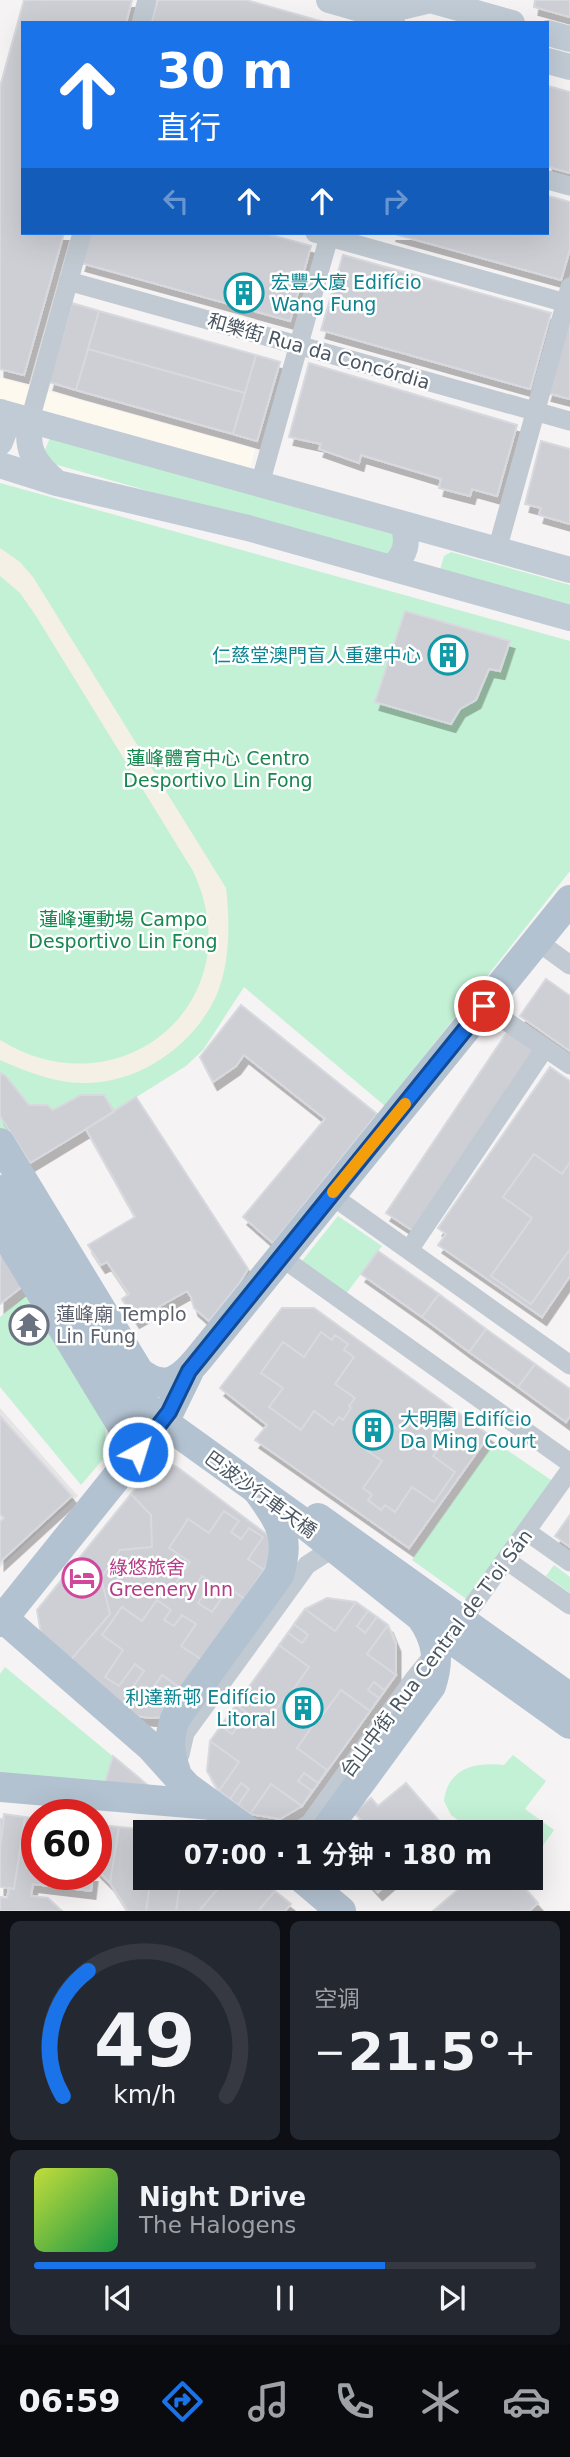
<!DOCTYPE html>
<html lang="zh">
<head>
<meta charset="utf-8">
<style>
	:root { --surface:#171b24; --page:#242831; --text:#f1f3f6; --muted:#9ea1a6; --line:#363941; --accent:#1a73e8 }
	body { margin:0; font-family:"DejaVu Sans","Noto Sans SC",sans-serif; background:var(--page); color:var(--text); height:100vh; display:flex; flex-direction:column; font-size:26px; white-space:nowrap }
	* { box-sizing:border-box; margin:0 }
	p { font-size:23px; color:var(--muted) }
	.icon { flex:none; width:38px; height:38px; fill:none; stroke:currentColor; stroke-width:2; stroke-linecap:round; stroke-linejoin:round }
	.map { position:relative; height:1911px; overflow:hidden }
	.details { display:flex; flex-direction:column; gap:10px; padding:10px; background:#0d0f14; flex:1 }
	.details>* { flex:none }
	.hud { position:absolute; left:21px; top:21px; width:528px; height:214px; border-radius:0px; box-shadow:0 7px 28px #0002; background:#1a73e8; color:#fff; overflow:hidden }
	.speed { position:absolute; left:21px; top:1799px; display:flex; gap:14px; font-size:35px; font-weight:700; text-align:center }
	.speed>* { display:grid; place-content:center; width:91px; height:91px; border-radius:50%; background:var(--surface); box-shadow:0 7px 28px #0002; line-height:1 }
	.speed .limit { border:10px solid #d22; background:#fff; color:#111 }
	.pin { position:absolute; display:grid; place-items:center; width:60px; height:60px; color:#fff; margin:-30px; border:4px solid #fff; border-radius:50%; box-shadow:0 2px 7px #0007 }
	.me { position:absolute; width:77px; margin:-38px; rotate:39deg; stroke-linejoin:round; filter:drop-shadow(0 0 5px #0008) }
	.turn { display:flex; align-items:center; gap:24px; height:147px; padding:0 21px; font-size:32px }
	.turn .icon { width:91px; height:91px; stroke-width:2.5 }
	.turn b { display:block; font-size:49px; line-height:60px }
	.lanes { display:flex; align-items:center; height:66px; padding:0 21px; background:#0003; justify-content:center; gap:35px; direction:ltr }
	.lanes .off { opacity:.35 }
	.big { font-size:52px; font-weight:600; line-height:1.1 }
	.details .card { flex:1; display:flex; flex-direction:column; justify-content:center; gap:10px; min-width:0; padding:0 24px; border-radius:10px; background:var(--page) }
	.details .dial { align-items:center; gap:0 }
	.dial svg { height:182px; overflow:visible; fill:none; stroke:var(--line); stroke-width:7; stroke-linecap:round; text-anchor:middle }
	.dial text { fill:var(--text); stroke:none }
	.song { display:flex; align-items:center; gap:21px }
	.cover { width:84px; height:84px; border-radius:10px; background:linear-gradient(135deg,hsl(70 70% 55%),hsl(140 70% 35%)) }
	.played { height:7px; border-radius:4px; background:linear-gradient(90deg,var(--accent) 70%,var(--line) 70%) }
	.keys { display:flex; justify-content:space-around; direction:ltr }
	.heat { display:flex; justify-content:space-between; align-items:center; font-size:38px; direction:ltr }
	.details .tiles { flex:1; display:grid; gap:10px; grid-template-columns:1fr 1fr }
	.card:last-child { grid-column:span 2 }
	.trip { position:absolute; left:133px; top:1820px; width:410px; height:70px; border-radius:0px; background:var(--surface); box-shadow:0 7px 28px #0002; font-weight:600; line-height:70px; text-align:center }
	.menu { display:flex; height:112px; justify-content:space-around; align-items:center; background:#090b0e; color:var(--muted) }
	.menu .icon { width:49px; height:49px }
	.menu .on { color:var(--accent) }
	.menu b { font-size:32px; color:var(--text) }
	.map>svg:first-child { display:block }
</style>
</head>
<body>
<div class="map">
<svg width="570" height="1911" viewBox="0 0 570 1911">
	<defs>
		<filter id="shadow"><feDropShadow dx="4.5" dy="8" stdDeviation="0" flood-color="#0004"/></filter>
	</defs>
	<rect width="100%" height="100%" fill="#f5f3f3"/>
	<path fill="#fdf9ef" d="M 0,378 L 255,449 L 249,474 L 0,404 Z"/>
	<path fill="#e6e4e5" d="M 0,1408 L 78,1496 L 0,1567 Z"/>
	<path fill="#c3f1d5" d="M 51,436 L 395,535 L 391,560 L 47,462 L 43,454 Z
		M 0,483 L 570,641 L 570,871 L 385,1106 L 244,987 L 203,1050 L 186,1066 L 23,1168 L 0,1128 Z
		M 451,552 L 570,585 L 570,611 L 440,570 L 444,556 Z
		M 338,1216 L 382,1246 L 346,1294 L 302,1261 Z
		M 31,1291 L 106,1423 L 104,1458 L 81,1485 L 0,1387 L 0,1317 Z
		M 495,1442 L 557,1484 L 472,1603 L 412,1560 Z
		M 554,1565 L 570,1577 L 570,1593 L 546,1576 Z
		M 5,1667 L 156,1792 L 0,1777 L 0,1674 Z
		M 513,1755 L 546,1781 L 525,1809 L 554,1830 L 530,1864 L 530,1832 L 475,1832 L 451,1815 L 444,1801 C 448,1767 476,1762 504,1765 Z"/>
	<path fill="#f5f0e5" d="M 0,548 L 20,562 L 33,577 L 226,888 C 230,922 230,963 217,994 C 195,1044 142,1082 87,1083 C 57,1084 27,1072 0,1060 L 0,1040 C 120,1114 255,1002 193,871 L 36,616 L 20,593 L 0,576 Z"/>
	<path fill="#cdcfd5" stroke="#d7d9de" stroke-width="2" filter="url(#shadow)" d="M 24,0 L 132,0 L 126,23 L 23,23 L 23,233 L 64,233 L 24,375 L 0,369 L 0,87 Z
		M 158,0 L 246,0 L 327,23 L 151,23 Z
		M 535,0 L 570,0 L 570,17 L 534,7 Z
		M 548,86 L 570,92 L 570,173 L 548,167 Z
		M 548,196 L 570,202 L 570,249 L 561,280 L 391,233 L 548,233 Z
		M 90,233 L 264,233 L 311,246 L 290,321 L 81,263 Z
		M 343,255 L 551,313 L 530,389 L 321,330 Z
		M 72,303 L 99,311 L 76,390 L 49,382 Z
		M 99,311 L 256,355 L 245,393 L 88,349 Z
		M 570,318 L 570,399 L 547,393 Z
		M 88,349 L 245,393 L 233,434 L 76,390 Z
		M 256,355 L 280,362 L 257,441 L 233,434 Z
		M 309,363 L 517,425 L 497,496 L 472,489 L 470,496 L 439,488 L 441,479 L 361,455 L 359,463 L 319,449 L 321,444 L 289,437 Z
		M 541,441 L 570,449 L 570,524 L 539,515 L 541,508 L 525,504 Z
		M 405,611 L 510,641 L 500,671 L 489,669 L 476,700 L 460,709 L 451,724 L 375,702 Z
		M 546,979 L 570,996 L 570,1051 L 520,1016 Z
		M 241,1005 L 377,1114 L 273,1243 L 243,1217 L 325,1119 L 244,1055 L 236,1066 L 213,1082 L 200,1057 Z
		M 508,1031 L 536,1050 L 415,1232 L 386,1213 Z
		M 550,1067 L 570,1081 L 570,1276 L 542,1317 L 438,1245 L 446,1234 L 438,1228 Z
		M 0,1073 L 5,1075 L 29,1105 L 47,1105 L 53,1110 L 81,1095 L 104,1095 L 114,1112 L 30,1163 L 0,1116 Z
		M 136,1097 L 248,1269 L 238,1285 L 209,1321 L 194,1308 L 191,1297 L 187,1291 L 135,1320 L 122,1299 L 129,1294 L 107,1262 L 101,1265 L 88,1245 L 135,1217 L 86,1129 Z
		M 534,1154 L 562,1174 L 570,1162 L 570,1249 L 531,1304 L 491,1276 L 532,1218 L 503,1197 Z
		M 0,1244 L 24,1285 L 0,1304 Z
		M 378,1251 L 439,1294 L 422,1317 L 361,1274 Z
		M 439,1294 L 486,1329 L 469,1352 L 422,1317 Z
		M 282,1308 L 314,1308 L 489,1435 L 409,1548 L 255,1440 L 267,1425 L 220,1388 Z
		M 486,1329 L 535,1364 L 518,1387 L 469,1352 Z
		M 321,1332 L 332,1340 L 335,1335 L 348,1344 L 344,1350 L 354,1357 L 335,1384 L 355,1398 L 349,1406 L 351,1408 L 343,1420 L 339,1417 L 333,1425 L 314,1411 L 301,1430 L 269,1407 L 283,1388 L 261,1373 L 283,1342 L 304,1357 Z
		M 535,1364 L 570,1389 L 570,1416 L 566,1422 L 518,1387 Z
		M 415,1415 L 447,1437 L 433,1456 L 455,1472 L 434,1502 L 412,1487 L 395,1512 L 385,1505 L 381,1510 L 368,1500 L 372,1495 L 363,1488 L 382,1461 L 362,1447 L 367,1439 L 365,1437 L 373,1425 L 377,1428 L 383,1420 L 403,1433 Z
		M 0,1416 L 72,1496 L 0,1562 L 0,1522 L 4,1518 L 0,1514 Z
		M 163,1462 L 177,1467 L 273,1539 L 274,1552 L 264,1570 L 164,1717 L 151,1718 L 136,1716 L 69,1662 L 110,1614 L 101,1578 L 120,1550 L 152,1547 L 151,1515 L 131,1494 L 154,1467 Z
		M 131,1494 L 151,1515 L 152,1547 L 120,1550 L 101,1578 L 110,1614 L 69,1662 L 42,1639 L 37,1610 Z
		M 224,1511 L 239,1521 L 231,1532 L 241,1539 L 249,1528 L 263,1537 L 248,1559 L 264,1570 L 245,1599 L 229,1588 L 212,1612 L 198,1603 L 212,1583 L 202,1576 L 187,1599 L 172,1589 L 190,1562 L 169,1548 L 188,1519 L 209,1533 Z
		M 570,1515 L 570,1547 L 555,1536 Z
		M 327,1598 L 356,1602 L 388,1625 L 396,1644 L 396,1675 L 302,1806 L 280,1819 L 250,1814 L 219,1791 L 207,1771 L 210,1741 L 305,1609 Z
		M 157,1600 L 171,1610 L 164,1620 L 174,1626 L 182,1615 L 196,1624 L 181,1646 L 202,1660 L 182,1689 L 162,1675 L 145,1700 L 131,1690 L 144,1671 L 135,1664 L 119,1686 L 105,1677 L 123,1650 L 102,1635 L 122,1607 L 142,1621 Z
		M 356,1602 L 368,1611 L 357,1626 L 365,1633 L 377,1617 L 388,1625 L 367,1654 L 396,1675 L 384,1690 L 374,1682 L 368,1690 L 379,1698 L 370,1711 L 341,1690 L 321,1717 L 290,1694 L 309,1667 L 279,1645 L 288,1633 L 302,1643 L 308,1635 L 294,1624 L 305,1609 L 335,1631 Z
		M 284,1699 L 316,1721 L 297,1748 L 327,1770 L 318,1783 L 304,1773 L 298,1781 L 312,1791 L 302,1806 L 271,1784 L 250,1814 L 238,1805 L 249,1789 L 241,1783 L 230,1799 L 219,1791 L 239,1762 L 210,1741 L 221,1726 L 232,1734 L 238,1726 L 227,1718 L 236,1705 L 265,1726 Z
		M 113,1756 L 156,1792 L 104,1786 Z
		M 406,1783 L 448,1831 L 349,1832 L 362,1821 L 354,1813 L 371,1798 L 378,1806 Z
		M 4,1814 L 25,1817 L 14,1889 L 0,1887 L 0,1847 Z
		M 25,1817 L 37,1819 L 37,1874 L 93,1874 L 91,1891 L 33,1884 L 31,1896 L 48,1898 L 62,1911 L 0,1911 L 0,1897 L 7,1898 L 9,1888 L 14,1889 Z
		M 0,1819 L 4,1819 L 0,1847 Z
		M 100,1825 L 119,1827 L 110,1883 L 96,1869 Z
		M 119,1827 L 159,1831 L 145,1832 L 145,1878 L 151,1878 L 146,1911 L 128,1911 L 110,1883 Z
		M 151,1878 L 181,1878 L 176,1911 L 146,1911 Z
		M 181,1878 L 227,1878 L 199,1911 L 176,1911 Z
		M 227,1878 L 259,1878 L 275,1891 L 258,1911 L 199,1911 Z
		M 365,1878 L 394,1878 L 378,1892 Z
		M 451,1878 L 516,1878 L 538,1903 L 529,1911 L 433,1911 L 460,1888 Z
		M 275,1891 L 291,1904 L 285,1911 L 258,1911 Z"/>
	<g fill="none" stroke-linecap="round" stroke-linejoin="round">
		<path stroke="#c1cad2" stroke-width="19" d="M 141,23 L 147,0
			M 548,180 L 570,186
			M 315,233 L 570,304
			M 68,281 L 570,421
			M 30,420 L 82,233
			M 260,484 L 330,233
			M 497,550 L 570,287
			M 537,941 L 570,965
			M 484,1006 L 570,1065
			M 331,1195 L 570,1365
			M 409,1250 L 545,1048
			M 281,1257 L 570,1463
			M 526,1531 L 570,1562
			M 506,1560 L 570,1605
			M 455,1630 L 570,1470
			M 180,1755 L 185,1733 L 307,1565 L 324,1554 L 344,1549
			M 298,1832 L 310,1823 L 414,1679 L 435,1653"/>
		<path stroke="#c1cbd6" stroke-width="26" d="M 329,0 L 392,18
			M 376,13 L 430,0 L 512,23
			M 548,33 L 570,39
			M 548,61 L 570,67
			M 0,412 L 570,570
			M 30,420 C 26,450 33,462 56,482
			M 0,442 L 5,429 L 1,412
			M 0,465 L 57,483 L 248,528 L 570,618
			M 391,568 C 406,555 409,543 403,524"/>
		<path stroke="#b3c2d1" stroke-width="30" d="M 0,1143 L 139,1372 C 165,1393 181,1380 199,1358 L 570,900
			M 0,1190 L 13,1207
			M 0,1225 L 138,1452
			M 318,1518 L 570,1698
			M 3,1618 L 151,1747 L 187,1787 L 249,1832
			M 0,1622 L 169,1412 L 189,1371
			M 176,1772 C 169,1752 168,1739 175,1719 L 279,1575 C 291,1536 280,1522 258,1491
			M 0,1787 L 212,1805
			M 302,1878 L 341,1911"/>
		<path stroke="#b3c2d1" stroke-width="30" d="M 13,1207 L 114,1372 L 138,1400 L 166,1424 L 302,1522 L 421,1617 L 570,1724
			M 327,1828 L 431,1686 C 440,1659 437,1640 421,1617"/>
	</g>
	<g fill="none" stroke-linecap="round" stroke-linejoin="round">
		<g stroke="#114b97" stroke-width="18">
			<path id="route" d="M 138,1452 L 169,1412 L 189,1371 L 484,1006"/>
		</g>
		<use href="#route" stroke="#1a73e8" stroke-width="12"/>
		<path stroke="#f59e0b" stroke-width="12" d="M 333,1192 L 405,1104"/>
	</g>
	<defs>
		<g id="building-ring" transform="scale(2.0125)"><circle r="9.5" fill="#fff" stroke="#0f9aa8" stroke-width="1.5"/><path d="M-4-6H4V6H1V3H-1V6H-4ZM-2.5-4.3h1.7v1.8h-1.7ZM.8-4.3h1.7v1.8H.8ZM-2.5-1h1.7V.8h-1.7ZM.8-1h1.7V.8H.8Z" fill="#0f9aa8"/></g>
		<g id="temple-ring" transform="scale(2.0125)"><circle r="9.5" fill="#fff" stroke="#6b7280" stroke-width="1.5"/><path d="M0-6L5-2H3V0L6.5 2.5H4V6H1.5V3h-3V6H-4V2.5H-6.5L-3 0V-2H-5Z" fill="#6b7280"/></g>
		<g id="hotel-ring" transform="scale(2.0125)"><circle r="9.5" fill="#fff" stroke="#d1479c" stroke-width="1.5"/><path d="M-6-4.5h1.5V1H6V5H4.5V3h-9V5H-6ZM-4 0a1.8 1.8 0 1 1 3.6 0ZM.5 0V-2.5h3Q6-2.5 6 0Z" fill="#d1479c"/></g>
	</defs>
	<g fill-rule="evenodd">
		<use href="#building-ring" x="244" y="293"/>
		<use href="#building-ring" x="448" y="655"/>
		<use href="#temple-ring" x="29" y="1325"/>
		<use href="#building-ring" x="373" y="1430"/>
		<use href="#hotel-ring" x="82" y="1578"/>
		<use href="#building-ring" x="303" y="1708"/>
	</g>
	<g text-anchor="middle" stroke-width="5" stroke-linejoin="round" paint-order="stroke">
		<g font-size="19" fill="#0d838f" stroke="#fff" text-anchor="start">
			<text x="271" y="289">宏豐大廈 Edifício<tspan x="271" dy="22">Wang Fung</tspan></text>
			<text x="421" y="662" text-anchor="end">仁慈堂澳門盲人重建中心</text>
			<text x="400" y="1426">大明閣 Edifício<tspan x="400" dy="22">Da Ming Court</tspan></text>
			<text x="276" y="1704" text-anchor="end">利達新邨 Edifício<tspan x="276" dy="22">Litoral</tspan></text>
		</g>
		<g font-size="19" fill="#4a5661" stroke="#fff">
			<text transform="translate(319 351) rotate(16)" y="7">和樂街 Rua da Concórdia</text>
			<text transform="translate(261 1494) rotate(36)" y="7">巴波沙行車天橋</text>
			<text transform="translate(436 1653) rotate(-53)" y="7">台山中街 Rua Central de T'oi Sán</text>
		</g>
		<g font-size="19" fill="#17864f" stroke="#fff">
			<text x="218" y="765">蓮峰體育中心 Centro<tspan x="218" dy="22">Desportivo Lin Fong</tspan></text>
			<text x="123" y="926">蓮峰運動場 Campo<tspan x="123" dy="22">Desportivo Lin Fong</tspan></text>
		</g>
		<g font-size="19" fill="#5b616d" stroke="#fff" text-anchor="start">
			<text x="56" y="1321">蓮峰廟 Templo<tspan x="56" dy="22">Lin Fung</tspan></text>
		</g>
		<g font-size="19" fill="#b23c85" stroke="#fff" text-anchor="start">
			<text x="109" y="1574">綠悠旅舍<tspan x="109" dy="22">Greenery Inn</tspan></text>
		</g>
	</g>
</svg>
<div class="speed"><div class="limit">60</div></div>
<div class="pin" style="left:484px;top:1006px;background:#d93025"><svg class="icon" aria-label="arrive" viewBox="0 0 24 24"><path d="M6 21V4h12l-3 4 3 4H6"/></svg></div>
<svg class="me" style="left:138px;top:1452px" viewBox="-20 -20 40 40"><circle r="17" fill="#1a73e8" stroke="#fff" stroke-width="3"/><path d="M0-11L8 9 0 5-8 9z" fill="#fff"/></svg>
<div class="trip">07:00 · 1 分钟 · 180 m</div>
<div class="hud">
<div class="turn"><svg class="icon" aria-label="ahead" viewBox="0 0 24 24"><path d="M12 20V5M6 11l6-6 6 6"/></svg><div><b>30 m</b>直行</div></div>
<div class="lanes"><svg class="icon off" aria-label="left" viewBox="0 0 24 24"><path d="M17 20v-9H6M10 6l-5 5 5 5"/></svg><svg class="icon" aria-label="ahead" viewBox="0 0 24 24"><path d="M12 20V5M6 11l6-6 6 6"/></svg><svg class="icon" aria-label="ahead" viewBox="0 0 24 24"><path d="M12 20V5M6 11l6-6 6 6"/></svg><svg class="icon off" aria-label="right" viewBox="0 0 24 24"><path d="M7 20v-9h11M14 6l5 5-5 5"/></svg></div>
</div>
</div>
<section class="details">
<div class="tiles">
<div class="card dial"><svg viewBox="0 0 100 80">
<path d="M14 69A42 42 0 1 1 86 69"/>
<path d="M14 69A42 42 0 0 1 25 14" stroke="#1a73e8"/>
<text x="50" y="56" font-size="32" font-weight="700">49</text>
<text x="50" y="72" font-size="11">km/h</text>
</svg></div>
<div class="card"><p>空调</p>
<div class="heat"><a>−</a><b class="big">21.5°</b><a>+</a></div>
</div>
<div class="card">
<div class="song"><i class="cover"></i><div><b>Night Drive</b><p>The Halogens</p></div></div>
<div class="played"></div>
<div class="keys"><svg class="icon" aria-label="previous" viewBox="0 0 24 24"><path d="M18 5L8 12l10 7zM5 5v14"/></svg><svg class="icon" aria-label="pause" viewBox="0 0 24 24"><path d="M8 5v14M16 5v14"/></svg><svg class="icon" aria-label="next" viewBox="0 0 24 24"><path d="M6 5l10 7-10 7zM19 5v14"/></svg></div>
</div>
</div>
</section>
<nav class="menu">
<b>06:59</b>
<svg class="icon on" aria-label="directions" viewBox="0 0 24 24"><path d="M12 3l9 9-9 9-9-9zM9 14v-3h6M13 9l2 2-2 2"/></svg>
<svg class="icon" aria-label="music" viewBox="0 0 24 24"><path d="M9 18V5l10-2v13"/><circle cx="6" cy="18" r="3"/><circle cx="16" cy="16" r="3"/></svg>
<svg class="icon" aria-label="phone" viewBox="0 0 24 24"><path d="M5 4h4l2 5-3 2q2 4 5 5l2-3 5 2v4C11 20 4 13 5 4z"/></svg>
<svg class="icon" aria-label="climate" viewBox="0 0 24 24"><path d="M12 3v18M4 7l16 10M4 17L20 7"/></svg>
<svg class="icon" aria-label="car" viewBox="0 0 24 24"><path d="M5 17H2v-5l4-1 3-4h7l3 4 3 1v5h-3M9 17h6M6 11h13"/><circle cx="7" cy="17" r="2"/><circle cx="17" cy="17" r="2"/></svg>
</nav>
</body>
</html>
